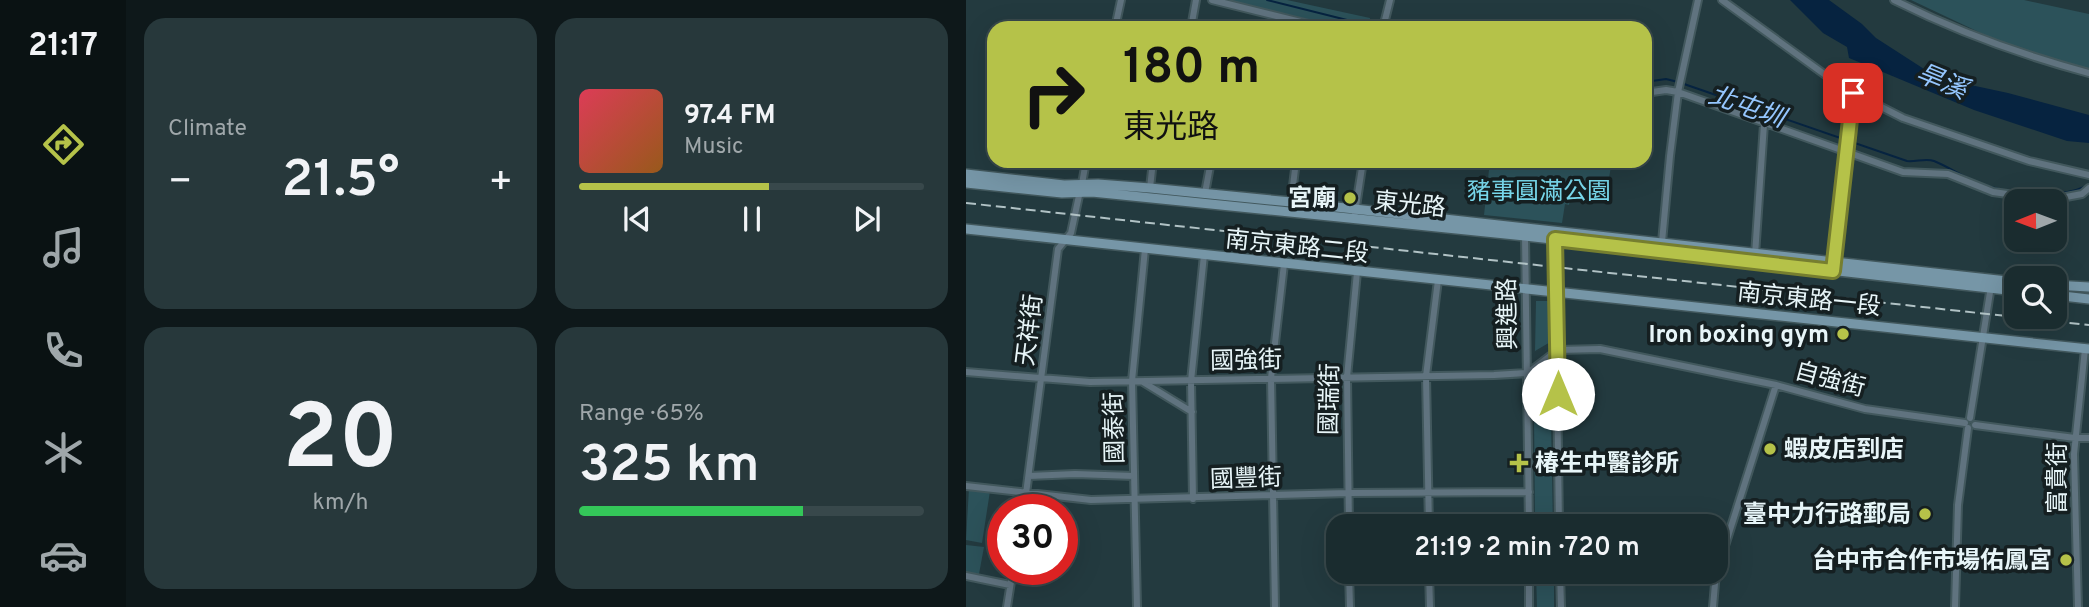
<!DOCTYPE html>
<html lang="en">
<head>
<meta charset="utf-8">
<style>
	:root { --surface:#1a2c2f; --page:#27383b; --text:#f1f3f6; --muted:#9fa7aa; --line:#38484b; --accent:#b5c249 }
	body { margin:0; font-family:Overpass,"Noto Sans TC",sans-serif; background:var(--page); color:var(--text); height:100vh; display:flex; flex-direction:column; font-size:26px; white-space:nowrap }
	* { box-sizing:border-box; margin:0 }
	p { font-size:23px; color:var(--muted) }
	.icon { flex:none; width:38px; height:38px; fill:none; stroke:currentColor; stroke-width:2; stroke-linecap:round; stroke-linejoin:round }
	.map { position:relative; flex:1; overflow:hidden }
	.sheet { display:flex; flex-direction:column; gap:18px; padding:18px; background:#0e181a; width:840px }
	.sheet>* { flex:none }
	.guide { position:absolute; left:21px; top:21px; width:665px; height:147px; border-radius:21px; box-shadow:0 7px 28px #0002,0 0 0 2px var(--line); background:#b5c249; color:#111; overflow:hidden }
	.needle { width:46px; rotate:269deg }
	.fabs { position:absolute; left:1038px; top:189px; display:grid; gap:14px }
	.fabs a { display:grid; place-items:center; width:63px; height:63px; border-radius:14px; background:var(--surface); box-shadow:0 7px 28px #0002,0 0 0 2px var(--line); font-size:35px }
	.speed { position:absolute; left:21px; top:494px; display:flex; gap:14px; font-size:35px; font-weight:700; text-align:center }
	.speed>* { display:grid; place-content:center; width:91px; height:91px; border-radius:50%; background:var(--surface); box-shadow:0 7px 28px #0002,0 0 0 2px var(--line); line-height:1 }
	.speed .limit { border:10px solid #d22; background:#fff; color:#111 }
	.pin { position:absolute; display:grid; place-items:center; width:60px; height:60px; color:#fff; margin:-30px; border-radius:14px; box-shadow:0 4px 10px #0006 }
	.me { position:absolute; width:77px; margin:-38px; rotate:0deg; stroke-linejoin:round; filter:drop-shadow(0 0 5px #0008) }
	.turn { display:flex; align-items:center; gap:24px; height:147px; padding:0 21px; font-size:32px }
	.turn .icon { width:91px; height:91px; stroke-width:2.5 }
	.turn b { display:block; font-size:49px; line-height:60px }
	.big { font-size:52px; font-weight:600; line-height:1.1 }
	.sheet .tile { flex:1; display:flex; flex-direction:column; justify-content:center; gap:10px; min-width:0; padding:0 24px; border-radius:21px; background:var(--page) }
	.sheet .dial { align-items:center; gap:0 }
	.dial b { font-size:91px; line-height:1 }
	.song { display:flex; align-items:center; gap:21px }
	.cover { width:84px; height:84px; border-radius:10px; background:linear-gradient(135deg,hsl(350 70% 55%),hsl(30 70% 35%)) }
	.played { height:7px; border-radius:4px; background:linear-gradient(90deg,var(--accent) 55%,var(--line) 55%) }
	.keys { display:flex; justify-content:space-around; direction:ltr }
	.heat { display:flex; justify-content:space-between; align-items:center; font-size:38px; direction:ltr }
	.charge { height:10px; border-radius:5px; background:linear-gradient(90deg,#34c759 65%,var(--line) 0) }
	.sheet .tiles { flex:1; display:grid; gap:18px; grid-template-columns:repeat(2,1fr) }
	.trip { position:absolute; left:360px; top:514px; width:402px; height:70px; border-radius:21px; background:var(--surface); box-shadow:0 7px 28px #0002,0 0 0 2px var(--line); font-weight:600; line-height:70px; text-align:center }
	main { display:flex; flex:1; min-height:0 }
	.tabs { display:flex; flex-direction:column; width:126px; justify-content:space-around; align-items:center; background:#0a1213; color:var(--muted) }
	.tabs .icon { width:49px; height:49px }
	.tabs .on { color:var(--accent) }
	.tabs b { font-size:32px; color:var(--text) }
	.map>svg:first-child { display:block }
</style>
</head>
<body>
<main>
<nav class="tabs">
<b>21:17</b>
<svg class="icon on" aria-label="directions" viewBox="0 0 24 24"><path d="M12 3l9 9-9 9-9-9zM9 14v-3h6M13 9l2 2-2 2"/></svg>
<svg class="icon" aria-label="music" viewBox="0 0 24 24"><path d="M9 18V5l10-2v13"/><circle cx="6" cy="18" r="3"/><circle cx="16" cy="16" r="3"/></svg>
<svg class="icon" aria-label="phone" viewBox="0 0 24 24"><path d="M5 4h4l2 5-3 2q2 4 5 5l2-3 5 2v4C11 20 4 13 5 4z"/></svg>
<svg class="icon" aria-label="climate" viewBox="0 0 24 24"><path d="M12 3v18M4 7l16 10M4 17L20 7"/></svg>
<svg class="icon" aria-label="car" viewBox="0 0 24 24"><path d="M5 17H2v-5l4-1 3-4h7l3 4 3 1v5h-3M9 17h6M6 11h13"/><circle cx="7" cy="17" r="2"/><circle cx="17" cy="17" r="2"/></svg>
</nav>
<section class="sheet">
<div class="tiles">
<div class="tile"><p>Climate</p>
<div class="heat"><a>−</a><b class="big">21.5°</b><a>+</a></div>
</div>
<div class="tile">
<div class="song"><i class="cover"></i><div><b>97.4 FM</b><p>Music</p></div></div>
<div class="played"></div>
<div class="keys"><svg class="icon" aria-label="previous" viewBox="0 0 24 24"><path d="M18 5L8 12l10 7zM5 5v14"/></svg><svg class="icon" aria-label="pause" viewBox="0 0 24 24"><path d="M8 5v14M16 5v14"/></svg><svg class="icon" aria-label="next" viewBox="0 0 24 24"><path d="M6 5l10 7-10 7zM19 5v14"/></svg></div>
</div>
<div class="tile dial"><b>20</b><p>km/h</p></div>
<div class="tile"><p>Range · 65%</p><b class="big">325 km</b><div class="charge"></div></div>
</div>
</section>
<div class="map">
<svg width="1123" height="607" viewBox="0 0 1123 607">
	<rect width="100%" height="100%" fill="#233a3f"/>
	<path fill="#2c525a" d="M 261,0 L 321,0 L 404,18 L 403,28 L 379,28 Z
		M 945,0 L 1058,0 L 1123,14 L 1123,71 L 1055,52 Z
		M 524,161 L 646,161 L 641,189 L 620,186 L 618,190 L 610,190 L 605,195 L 603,205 L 599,204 L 596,223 L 518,215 Z
		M 570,301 L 584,301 L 586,341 L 569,351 Z
		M 584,362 L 584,398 L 570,397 L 570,371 Z
		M 581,411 L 585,417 L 587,527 L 569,527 L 568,413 Z
		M 3,488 L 24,491 L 16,543 L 0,540 Z
		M 0,545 L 18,547 L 13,574 L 0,572 Z
		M 570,572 L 588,572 L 588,607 L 571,607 Z"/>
	<path fill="#062340" d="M 824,0 L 863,0 L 896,24 L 910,38 L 972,78 L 1042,93 L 1123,115 L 1123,143 L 1101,141 L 1008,110 L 883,58 L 881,47 L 857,33 Z"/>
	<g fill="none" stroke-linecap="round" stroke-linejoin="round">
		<path stroke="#062340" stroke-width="2" d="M 301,0 L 413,28
			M 679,82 L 700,79 L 712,82
			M 718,84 L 941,161 C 950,162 960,158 968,161 C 983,167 997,177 1013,183 C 1044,195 1090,200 1121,186"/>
		<g stroke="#42585d" stroke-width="10">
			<path id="street" d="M 246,0 L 359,28
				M 756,0 L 876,87 L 937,118 L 1063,161 L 1123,175
				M 928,0 C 990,31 1056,55 1123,73
				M 149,28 L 155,0
				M 225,28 L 230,0
				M 417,28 L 424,0
				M 679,93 L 700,90 L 712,92 L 937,172 L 982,174 L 1027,192 L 1084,200 L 1116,194 L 1123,188
				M 116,184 L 120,161
				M 184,188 L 187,161
				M 239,193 L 245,161
				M 325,202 L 330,161
				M 389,213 L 397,161
				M 559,235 L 563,527
				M 589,236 L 593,527
				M 696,242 L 704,156 L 712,92 L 732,0
				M 789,255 L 798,124
				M 868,265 L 887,93
				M 0,372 L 124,382 L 528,375 L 562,373 L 592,350 L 634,349 L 810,385 L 899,409 L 999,423
				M 177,382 L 226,412
				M 562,408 L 592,408
				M 1004,418 L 1025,286
				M 1009,425 L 1109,438 L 1123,438
				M 63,476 L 109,474 L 168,476
				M 0,486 L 125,500 L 382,493 L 563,492
				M 227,499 L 225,381 L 238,255
				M 58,509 L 92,249 L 105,233 L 114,191
				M 383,527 L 381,377 L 391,272
				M 463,527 L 460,376 L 472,280
				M 751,571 L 810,385
				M 383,572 L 384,607
				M 463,572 L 464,607
				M 563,572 L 563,607
				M 594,572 L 595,607
				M 0,576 L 44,585
				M 41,607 L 47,569
				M 171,607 L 166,381 L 179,249
				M 309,607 L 305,378 L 318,264
				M 747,607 L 750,572
				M 989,607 L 992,505 L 1002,428
				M 1112,607 L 1108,454 L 1119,349"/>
		</g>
		<g stroke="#42585d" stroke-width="12">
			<path id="secondary" d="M 0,174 L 98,185 L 132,184 L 184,188 L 325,202 L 1050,282
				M 0,183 L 96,193 L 126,192 L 559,236 L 1050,291
				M 0,229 L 1123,349
				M 1088,285 L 1123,287
				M 1088,295 L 1123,299"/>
		</g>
		<use href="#street" stroke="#60737f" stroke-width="6"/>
		<use href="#secondary" stroke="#7696a7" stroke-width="9"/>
		<path stroke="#b1c2c5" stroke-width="2" stroke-dasharray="10 5" stroke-linecap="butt" d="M 0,203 L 1123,325"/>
	</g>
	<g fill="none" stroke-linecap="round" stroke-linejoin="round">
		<g stroke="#767e2f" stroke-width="18">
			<path id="route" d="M 592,394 L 589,239 L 867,271 L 887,93"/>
		</g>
		<use href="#route" stroke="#b5c249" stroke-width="12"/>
	</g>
	<g fill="#b5c249" stroke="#151f21" stroke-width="2.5">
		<circle cx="384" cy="198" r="7"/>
		<circle cx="877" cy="334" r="7"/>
		<circle cx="804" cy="449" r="7"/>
		<path d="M549.5 452.5h7v7h7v7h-7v7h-7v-7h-7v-7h7z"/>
		<circle cx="959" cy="514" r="7"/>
		<circle cx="1100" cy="560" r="7"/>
	</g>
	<g text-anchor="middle" stroke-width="7" stroke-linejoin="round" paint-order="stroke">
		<g font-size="24" fill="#79d9ed" stroke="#151f21">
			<text x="573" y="199">豬事圓滿公園</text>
		</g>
		<g font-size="24" font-weight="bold" fill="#e7f5f8" stroke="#151f21" text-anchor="end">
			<text x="370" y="206">宮廟</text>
			<text x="863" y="342">Iron boxing gym</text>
			<text x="818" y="457" text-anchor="start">蝦皮店到店</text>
			<text x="569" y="471" text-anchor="start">椿生中醫診所</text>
			<text x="945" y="522">臺中力行路郵局</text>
			<text x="1086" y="568">台中市合作市場佑鳳宮</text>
		</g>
		<g font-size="24" fill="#e7f5f8" stroke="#151f21">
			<text transform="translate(444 204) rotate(6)" y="8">東光路</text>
			<text transform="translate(331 246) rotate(6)" y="8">南京東路二段</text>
			<text transform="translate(843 299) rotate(6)" y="8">南京東路一段</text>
			<text transform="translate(541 314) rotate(-91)" y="8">興進路</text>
			<text transform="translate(63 330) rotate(-83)" y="8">天祥街</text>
			<text transform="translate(280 360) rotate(-1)" y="8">國強街</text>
			<text transform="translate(864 379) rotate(15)" y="8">自強街</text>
			<text transform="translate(363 399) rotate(-89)" y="8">國瑞街</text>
			<text transform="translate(148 428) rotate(-91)" y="8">國泰街</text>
			<text transform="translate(280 478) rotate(-2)" y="8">國豐街</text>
			<text transform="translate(1091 478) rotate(-90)" y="8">富貴街</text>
		</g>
		<g font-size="26" font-style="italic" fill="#95c6fe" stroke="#151f21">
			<text transform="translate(976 81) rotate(22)" y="9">旱溪</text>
			<text transform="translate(781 106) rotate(19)" y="9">北屯圳</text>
		</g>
	</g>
</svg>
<div class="fabs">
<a><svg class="needle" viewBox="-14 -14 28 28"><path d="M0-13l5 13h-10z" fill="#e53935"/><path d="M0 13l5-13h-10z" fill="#9fa7aa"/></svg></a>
<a><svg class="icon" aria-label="search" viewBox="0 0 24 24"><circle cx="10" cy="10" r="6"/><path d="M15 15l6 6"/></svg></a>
</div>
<div class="speed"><div class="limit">30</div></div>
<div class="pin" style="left:887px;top:93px;background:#d93025"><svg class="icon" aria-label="arrive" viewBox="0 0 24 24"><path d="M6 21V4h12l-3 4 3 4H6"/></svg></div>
<svg class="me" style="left:592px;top:394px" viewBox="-20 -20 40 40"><circle r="19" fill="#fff"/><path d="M0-13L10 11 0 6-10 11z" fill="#b5c249"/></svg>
<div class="trip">21:19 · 2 min · 720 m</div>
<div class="guide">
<div class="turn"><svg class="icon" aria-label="right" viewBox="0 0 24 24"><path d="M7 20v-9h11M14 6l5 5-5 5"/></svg><div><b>180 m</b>東光路</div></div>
</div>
</div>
</main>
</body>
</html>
